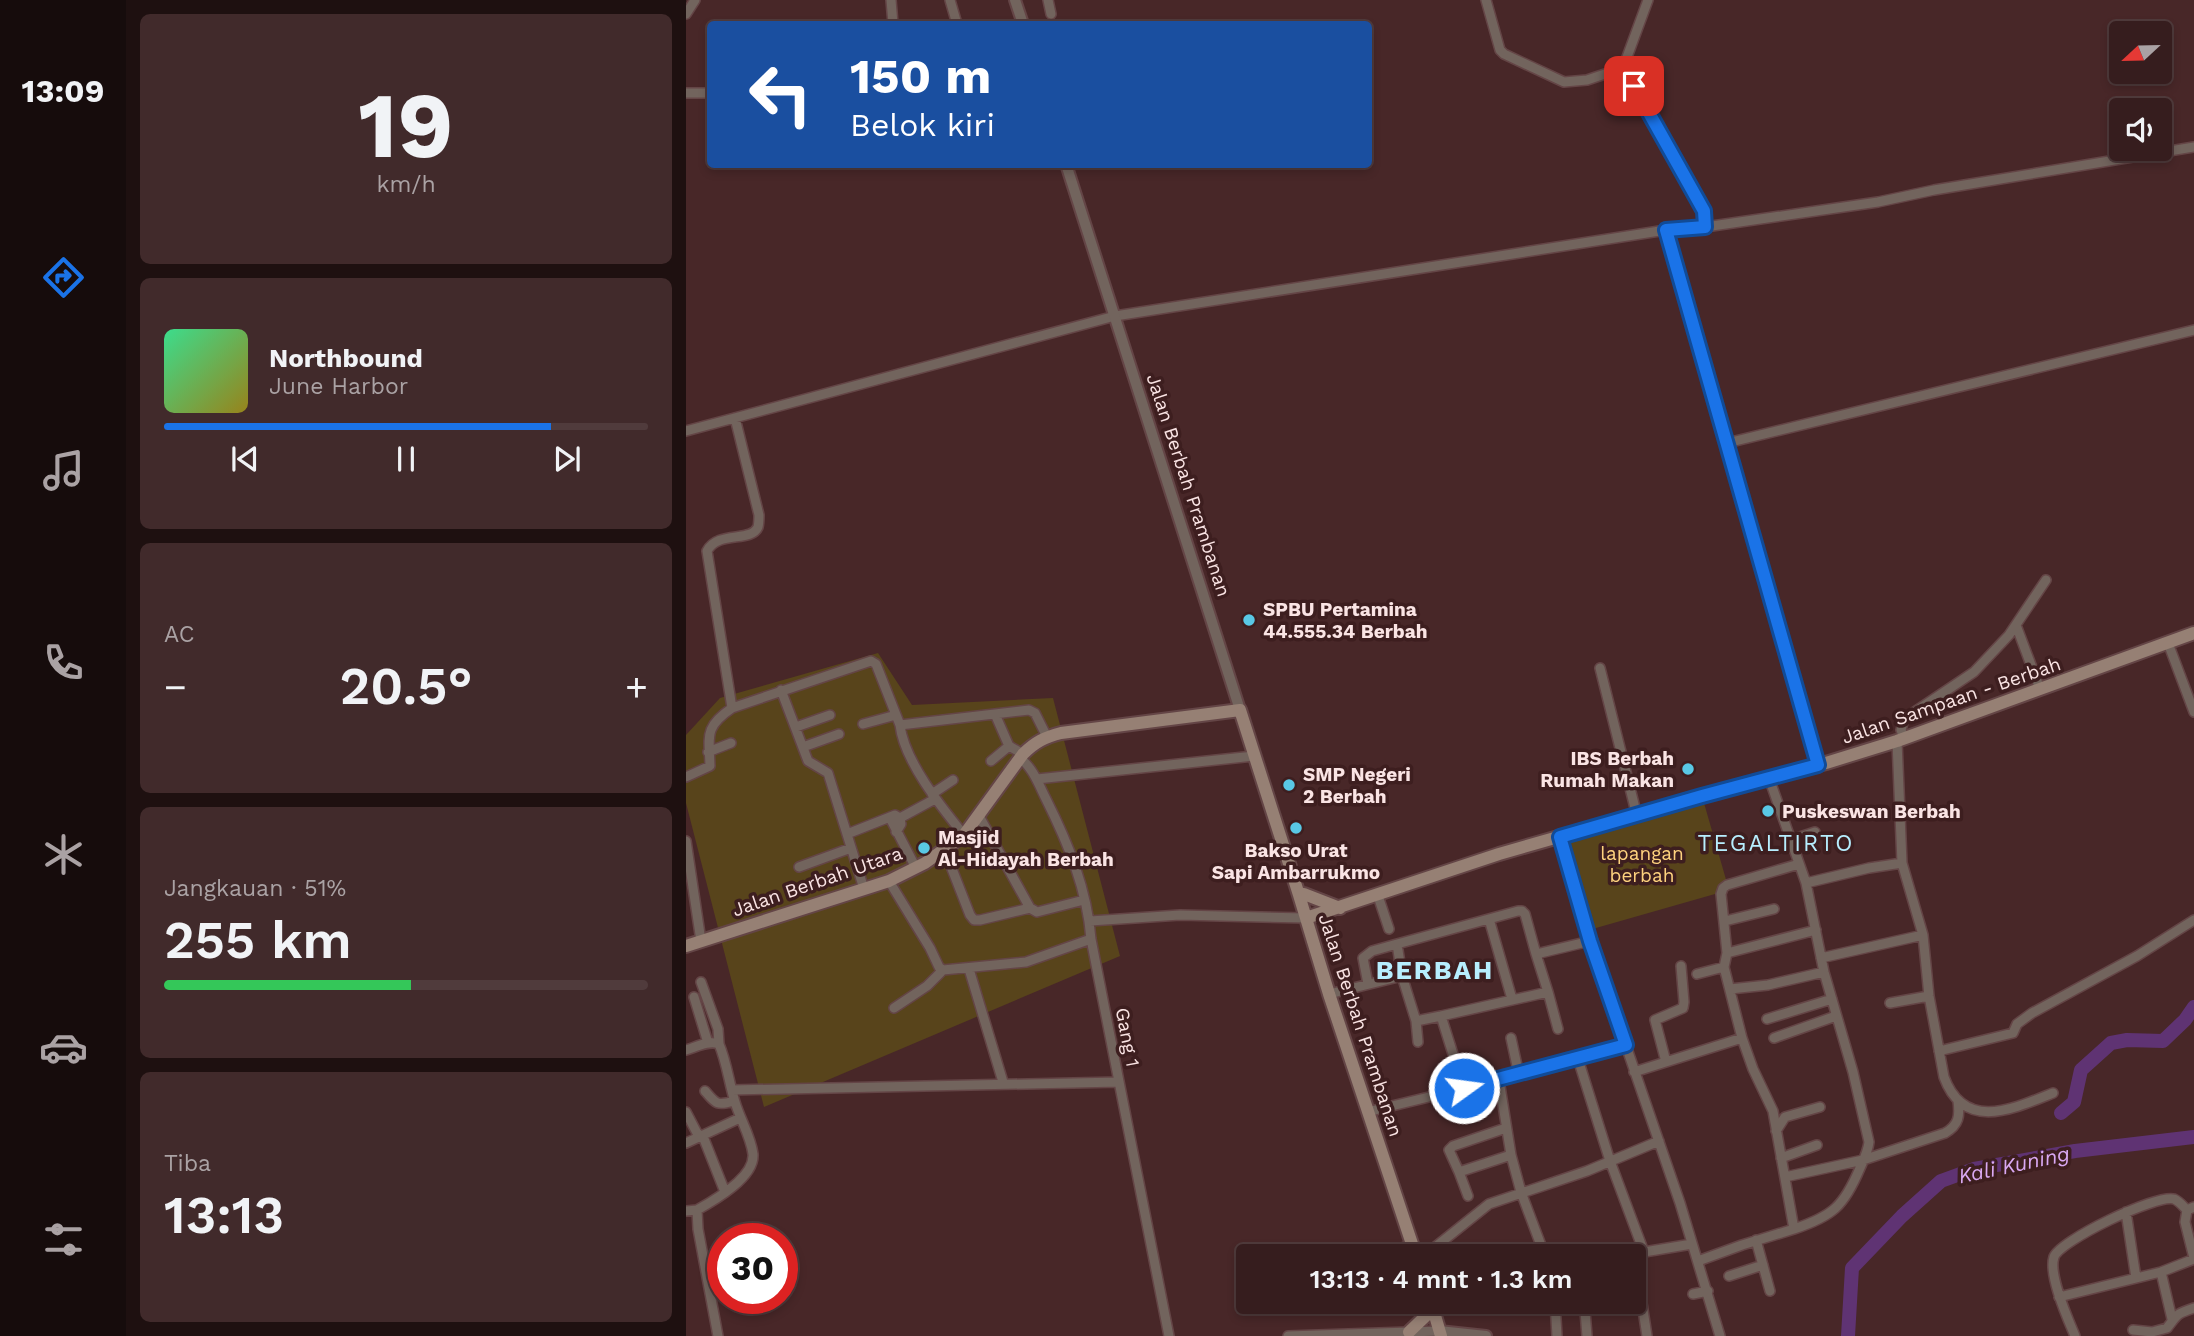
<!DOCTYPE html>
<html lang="id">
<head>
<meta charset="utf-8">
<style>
	:root { --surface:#361d1e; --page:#412a2b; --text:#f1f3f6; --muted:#aaa2a4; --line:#503b3c; --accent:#1a73e8 }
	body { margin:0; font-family:"Work Sans",sans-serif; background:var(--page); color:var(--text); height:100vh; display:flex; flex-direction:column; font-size:26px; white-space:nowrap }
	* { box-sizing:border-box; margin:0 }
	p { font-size:23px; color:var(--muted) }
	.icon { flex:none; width:38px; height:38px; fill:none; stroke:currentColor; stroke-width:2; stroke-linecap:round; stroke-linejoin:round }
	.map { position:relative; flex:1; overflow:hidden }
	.sheet { display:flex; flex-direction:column; gap:14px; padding:14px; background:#1e1010; width:560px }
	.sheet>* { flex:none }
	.hud { position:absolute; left:21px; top:21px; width:665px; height:147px; border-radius:7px; box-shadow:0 4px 10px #0003,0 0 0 2px var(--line); background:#1a4fa0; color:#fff; overflow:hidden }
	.needle { width:46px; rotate:248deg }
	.fabs { position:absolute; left:1423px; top:21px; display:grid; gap:14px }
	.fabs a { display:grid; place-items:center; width:63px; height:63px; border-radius:7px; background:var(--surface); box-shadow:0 4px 10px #0003,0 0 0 2px var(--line); font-size:35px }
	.speed { position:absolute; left:21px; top:1223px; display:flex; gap:14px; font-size:35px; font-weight:700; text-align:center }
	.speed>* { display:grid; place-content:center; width:91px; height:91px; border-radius:50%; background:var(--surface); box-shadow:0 4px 10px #0003,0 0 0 2px var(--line); line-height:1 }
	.speed .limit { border:10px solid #d22; background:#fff; color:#111 }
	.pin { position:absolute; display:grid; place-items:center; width:60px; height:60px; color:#fff; margin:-30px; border-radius:14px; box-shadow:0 4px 10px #0006 }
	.me { position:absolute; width:77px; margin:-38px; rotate:76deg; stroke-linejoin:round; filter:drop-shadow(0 0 5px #0008) }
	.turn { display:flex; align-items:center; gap:24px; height:147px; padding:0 28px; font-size:32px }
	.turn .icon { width:91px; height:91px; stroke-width:2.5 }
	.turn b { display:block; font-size:49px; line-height:60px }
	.big { font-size:52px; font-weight:600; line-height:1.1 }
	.sheet .tile { flex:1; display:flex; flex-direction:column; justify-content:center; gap:10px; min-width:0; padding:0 24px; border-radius:10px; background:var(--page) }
	.sheet .dial { align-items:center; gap:0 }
	.dial b { font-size:91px; line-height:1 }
	.song { display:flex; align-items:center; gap:21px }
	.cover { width:84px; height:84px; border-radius:10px; background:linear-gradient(135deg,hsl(150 70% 55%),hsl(50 70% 35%)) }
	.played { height:7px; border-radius:4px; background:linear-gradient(90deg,var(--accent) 80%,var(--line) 80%) }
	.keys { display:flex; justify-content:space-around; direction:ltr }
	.heat { display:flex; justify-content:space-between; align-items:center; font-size:38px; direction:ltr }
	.charge { height:10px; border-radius:5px; background:linear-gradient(90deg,#34c759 51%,var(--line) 0) }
	.trip { position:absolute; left:550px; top:1244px; width:410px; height:70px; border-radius:7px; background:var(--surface); box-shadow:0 4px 10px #0003,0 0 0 2px var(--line); font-weight:600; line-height:70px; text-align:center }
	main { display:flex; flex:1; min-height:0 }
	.dock { display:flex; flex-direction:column; width:126px; justify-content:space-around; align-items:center; background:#160c0c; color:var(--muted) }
	.dock .icon { width:49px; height:49px }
	.dock .active { color:var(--accent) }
	.dock b { font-size:32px; color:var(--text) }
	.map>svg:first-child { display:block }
</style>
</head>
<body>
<main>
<nav class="dock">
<b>13:09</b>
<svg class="icon active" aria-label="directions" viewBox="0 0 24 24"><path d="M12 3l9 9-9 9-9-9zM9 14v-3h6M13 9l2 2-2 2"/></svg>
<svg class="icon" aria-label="music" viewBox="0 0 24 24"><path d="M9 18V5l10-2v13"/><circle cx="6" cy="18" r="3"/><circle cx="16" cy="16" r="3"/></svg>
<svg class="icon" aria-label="phone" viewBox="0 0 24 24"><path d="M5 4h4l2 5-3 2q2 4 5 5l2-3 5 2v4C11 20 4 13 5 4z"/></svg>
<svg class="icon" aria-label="climate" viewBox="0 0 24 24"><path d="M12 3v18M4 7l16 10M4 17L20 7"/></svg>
<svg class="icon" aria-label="car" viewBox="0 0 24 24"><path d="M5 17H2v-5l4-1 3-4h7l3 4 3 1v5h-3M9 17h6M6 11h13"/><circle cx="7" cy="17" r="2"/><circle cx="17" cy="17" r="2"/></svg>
<svg class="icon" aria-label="filters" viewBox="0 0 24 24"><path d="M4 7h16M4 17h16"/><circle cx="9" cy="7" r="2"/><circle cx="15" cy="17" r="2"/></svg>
</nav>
<section class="sheet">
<div class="tile dial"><b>19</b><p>km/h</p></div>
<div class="tile">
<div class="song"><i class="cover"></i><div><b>Northbound</b><p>June Harbor</p></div></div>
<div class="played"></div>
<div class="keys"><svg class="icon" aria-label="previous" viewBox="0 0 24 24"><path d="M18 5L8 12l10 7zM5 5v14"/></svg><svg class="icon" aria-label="pause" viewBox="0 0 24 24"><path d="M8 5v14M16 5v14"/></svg><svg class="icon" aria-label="next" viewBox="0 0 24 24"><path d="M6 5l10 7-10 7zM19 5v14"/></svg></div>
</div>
<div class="tile"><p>AC</p>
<div class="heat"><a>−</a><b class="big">20.5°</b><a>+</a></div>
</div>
<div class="tile"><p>Jangkauan · 51%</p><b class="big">255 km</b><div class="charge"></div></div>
<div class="tile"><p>Tiba</p><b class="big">13:13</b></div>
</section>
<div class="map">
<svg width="1508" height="1336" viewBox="0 0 1508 1336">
	<rect width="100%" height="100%" fill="#482728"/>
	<path fill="#58441b" d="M 192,653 L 226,705 L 367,698 L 434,956 L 78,1107 L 0,803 L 0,735 L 34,698 Z
		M 1016,796 L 1043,890 L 896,932 L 869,838 Z"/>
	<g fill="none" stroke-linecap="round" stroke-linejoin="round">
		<path stroke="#5f3373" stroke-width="14" d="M 1375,1113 L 1388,1102 L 1395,1070 L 1425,1043 L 1441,1040 L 1477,1041 L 1499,1020 L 1508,1007
			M 1162,1336 L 1166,1268 L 1216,1216 L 1255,1181 L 1288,1169 L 1389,1151 L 1508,1137"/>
		<g stroke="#644546" stroke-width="12">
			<path id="minor" d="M 205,0 L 207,24
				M 264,0 L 271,24
				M 362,0 L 365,14
				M 800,0 L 814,50 L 818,54 L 878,82 L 901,80 L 937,68
				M 962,0 L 937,68 L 1015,203 L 1018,211 L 1019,227
				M 0,14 L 9,0
				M 0,93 L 24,93
				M 980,230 L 1132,765
				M 0,431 L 429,316 L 980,230 L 1019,227 L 1192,202 L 1248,190 L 1508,147
				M 1041,443 L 1508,330
				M 1330,625 L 1354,689
				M 1482,643 L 1508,712
				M 914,668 L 951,816
				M 95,690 L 122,761 L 142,773 L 178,889
				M 46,708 L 21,551 C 32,530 65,543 72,527 C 73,523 73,519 73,515 L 49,418
				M 309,714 L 323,746 L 337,754
				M 177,724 L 210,715
				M 214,725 C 218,761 256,808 278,835
				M 110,727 L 144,715
				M 1218,738 L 1215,730 L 1218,719 L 1288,672 L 1323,635 L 1360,580
				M 1211,741 L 1216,863 L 1237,935 L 1243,996 L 1258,1077 C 1278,1132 1327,1109 1367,1093
				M 117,747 L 153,734
				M 22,752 L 45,743
				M 334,758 C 347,768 353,785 360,799 C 382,843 401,889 405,939 L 483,1336
				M 305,761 L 323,746
				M 0,777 L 24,766 C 23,736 18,727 46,708 L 185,661 L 190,664 L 214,725 L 343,710 L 349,713 L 361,737
				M 1083,778 L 1120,883 L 1138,972 L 1167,1072 L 1183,1142 C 1182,1151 1178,1159 1174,1168 C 1158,1206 1147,1216 1108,1229
				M 351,779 L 568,756
				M 246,794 L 267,780
				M 293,816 L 344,908
				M 204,818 L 230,868
				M 214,818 L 249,799
				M 161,834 L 209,815 L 214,818 L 215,824 L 210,832
				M 874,837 L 904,941 L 994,1203 L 1034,1336
				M 1105,840 L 1129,832
				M 0,841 L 15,941
				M 259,851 L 284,915 L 288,920 L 294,920 L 344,908 L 351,912 L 398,900
				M 113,867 L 165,848
				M 203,881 L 244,948 L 253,967 L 257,970 L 340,962 L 405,939
				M 1120,883 L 1183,868 L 1216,863
				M 692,896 L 703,929
				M 803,919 L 826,999
				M 404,921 L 494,915 L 620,918
				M 1039,921 L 1088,909
				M 1041,953 L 1130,930
				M 1135,958 L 1237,935
				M 283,969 L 317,1082
				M 1011,974 L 1038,967
				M 716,976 L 730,1021 L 732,1042
				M 15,982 L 32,1029 L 33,1044
				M 682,984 L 677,958 L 686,951 L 711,944
				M 1044,989 L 1082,985 L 1138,972
				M 862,992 L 872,1029
				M 643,994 L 716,976 L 711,944 L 832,911 L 836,911 L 839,914 L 850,954 L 904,941
				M 8,997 L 22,1043
				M 1204,1003 L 1243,996
				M 208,1008 L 241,986 L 257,970
				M 1081,1019 L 1146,999
				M 730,1021 L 755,1016
				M 825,1038 L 833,1075
				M 1088,1038 L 1150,1016
				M 0,1050 C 10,1047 23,1040 33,1044 C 41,1063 43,1083 49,1102 C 54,1119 65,1137 67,1154 C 69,1177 29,1200 11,1210 L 12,1229 L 32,1336
				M 1253,1051 L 1327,1033 L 1331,1024 L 1346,1013 L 1451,956 L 1508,920
				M 892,1059 L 924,1161 L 958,1252
				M 980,1062 L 969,1020 L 997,1008 L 998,1002 L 995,966
				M 948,1072 L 1056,1038
				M 813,1080 L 825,1155 L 835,1192 L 859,1256
				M 778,1089 L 755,1016 L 862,992 L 850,954
				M 46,1090 L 433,1082
				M 19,1091 C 30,1104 31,1106 48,1101
				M 0,1112 L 11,1133 L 18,1139 L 39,1192
				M 681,1112 L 813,1080 L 940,1046
				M 820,1128 L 767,1146 L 763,1150 L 773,1172 L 825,1155
				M 1090,1131 L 1099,1117 L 1134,1107
				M 0,1143 L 54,1118
				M 1095,1158 L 1131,1145
				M 773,1172 L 782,1196
				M 1099,1177 L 1177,1160 L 1259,1133 C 1273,1125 1274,1116 1272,1101
				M 1508,1207 L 1501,1210 L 1499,1222 L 1508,1258
				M 0,1211 L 11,1210
				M 1440,1212 L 1450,1278
				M 1070,1240 L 1084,1291
				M 696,1256 L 726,1244
				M 730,1256 L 748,1248 L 803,1204 L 901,1171 L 973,1141
				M 934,1256 L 1006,1244
				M 1012,1261 L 1056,1245 L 1108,1229 L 1087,1111 L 1067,1069 L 1056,1038 L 1038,967 L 1041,953 L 1035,894 L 1037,888 L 1041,885 L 1113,864
				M 947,1262 L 955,1297 L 961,1336
				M 1475,1272 L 1486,1319
				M 1043,1276 L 1077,1265
				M 1007,1294 L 1022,1291
				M 1373,1297 L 1475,1272 L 1508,1259
				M 869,1302 L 871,1336
				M 899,1311 L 901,1336
				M 1447,1330 L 1466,1332 L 1481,1328 C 1492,1314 1490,1314 1508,1308
				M 602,1336 L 753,1331
				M 1389,1336 C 1382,1319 1362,1275 1368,1257 C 1373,1241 1470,1194 1488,1199 C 1493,1201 1497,1206 1501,1210"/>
		</g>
		<g stroke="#644546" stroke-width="14">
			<path id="tertiary" d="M 329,0 L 337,24
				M 380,164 L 554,710
				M 753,1331 L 800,1336"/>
		</g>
		<g stroke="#644546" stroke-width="16">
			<path id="secondary" d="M 613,895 L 618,894 L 654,908
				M 620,918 L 813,854 L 1016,796 L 1140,763 L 1211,741 L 1508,633
				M 0,946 L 203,881 L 239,863 L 278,835 L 337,754 C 349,742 359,737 375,733 L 554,710 L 613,895 L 643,994 L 730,1256
				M 745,1302 L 755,1336
				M 723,1332 L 747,1309"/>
		</g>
		<use href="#minor" stroke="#72645d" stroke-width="9"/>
		<use href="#tertiary" stroke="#72645d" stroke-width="10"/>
		<use href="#secondary" stroke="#968074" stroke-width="12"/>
	</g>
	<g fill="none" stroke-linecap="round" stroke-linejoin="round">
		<g stroke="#114b97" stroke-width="18">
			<path id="route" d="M 778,1088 L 940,1045 L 904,941 L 874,837 L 1016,796 L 1132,765 L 980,230 L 1019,227 L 1018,211 L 948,86"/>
		</g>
		<use href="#route" stroke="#1a73e8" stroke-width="12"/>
	</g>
	<g fill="#59c8e5" stroke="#3d1e1f" stroke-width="2.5">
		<circle cx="563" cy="620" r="7"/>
		<circle cx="1002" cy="769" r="7"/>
		<circle cx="603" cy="785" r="7"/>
		<circle cx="1082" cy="811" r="7"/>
		<circle cx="610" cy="828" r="7"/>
		<circle cx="238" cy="848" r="7"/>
	</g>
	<g text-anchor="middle" stroke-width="7" stroke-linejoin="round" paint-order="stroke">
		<g font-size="19" fill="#fae4e4" stroke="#3d1e1f">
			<text transform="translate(503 485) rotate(72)" y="7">Jalan Berbah Prambanan</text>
			<text transform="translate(1265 700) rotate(-19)" y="7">Jalan Sampaan - Berbah</text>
			<text transform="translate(131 881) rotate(-19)" y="7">Jalan Berbah Utara</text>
			<text transform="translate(675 1025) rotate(72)" y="7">Jalan Berbah Prambanan</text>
			<text transform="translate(442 1037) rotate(79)" y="7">Gang 1</text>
		</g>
		<g font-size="19" font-weight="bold" fill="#fae4e4" stroke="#3d1e1f" text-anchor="start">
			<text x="577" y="616">SPBU Pertamina<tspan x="577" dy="22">44.555.34 Berbah</tspan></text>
			<text x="988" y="765" text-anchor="end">IBS Berbah<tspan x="988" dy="22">Rumah Makan</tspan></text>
			<text x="617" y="781">SMP Negeri<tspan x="617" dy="22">2 Berbah</tspan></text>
			<text x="1096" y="818">Puskeswan Berbah</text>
			<text x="252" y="844">Masjid<tspan x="252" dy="22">Al-Hidayah Berbah</tspan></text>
			<text x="610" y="857" text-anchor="middle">Bakso Urat<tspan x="610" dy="22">Sapi Ambarrukmo</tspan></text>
		</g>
		<g font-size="19" fill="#fed27e" stroke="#3d1e1f">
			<text x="956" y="860">lapangan<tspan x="956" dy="22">berbah</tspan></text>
		</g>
		<g font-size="21" font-style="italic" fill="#daa9f3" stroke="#3d1e1f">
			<text transform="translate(1328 1165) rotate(-12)" y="7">Kali Kuning</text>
		</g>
		<g font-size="23" letter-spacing="2" fill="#b7eefe" stroke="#3d1e1f">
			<text x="1090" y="851">TEGALTIRTO</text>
		</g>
		<g font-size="26" font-weight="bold" letter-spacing="2" fill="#b7eefe" stroke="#3d1e1f">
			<text x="749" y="979">BERBAH</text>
		</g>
	</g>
</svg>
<div class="fabs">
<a><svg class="needle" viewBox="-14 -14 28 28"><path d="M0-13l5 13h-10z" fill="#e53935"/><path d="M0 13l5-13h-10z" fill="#aaa2a4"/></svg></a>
<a><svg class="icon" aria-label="sound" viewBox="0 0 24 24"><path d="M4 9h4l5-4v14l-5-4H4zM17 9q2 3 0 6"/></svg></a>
</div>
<div class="speed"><div class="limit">30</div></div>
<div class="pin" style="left:948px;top:86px;background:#d93025"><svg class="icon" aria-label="arrive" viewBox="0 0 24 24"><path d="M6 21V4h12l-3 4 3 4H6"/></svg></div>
<svg class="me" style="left:778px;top:1088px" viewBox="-20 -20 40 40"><circle r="17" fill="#1a73e8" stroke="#fff" stroke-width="3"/><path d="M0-11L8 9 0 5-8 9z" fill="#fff"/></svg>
<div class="trip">13:13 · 4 mnt · 1.3 km</div>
<div class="hud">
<div class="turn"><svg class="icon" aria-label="left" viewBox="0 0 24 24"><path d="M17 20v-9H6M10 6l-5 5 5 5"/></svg><div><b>150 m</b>Belok kiri</div></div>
</div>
</div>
</main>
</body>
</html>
